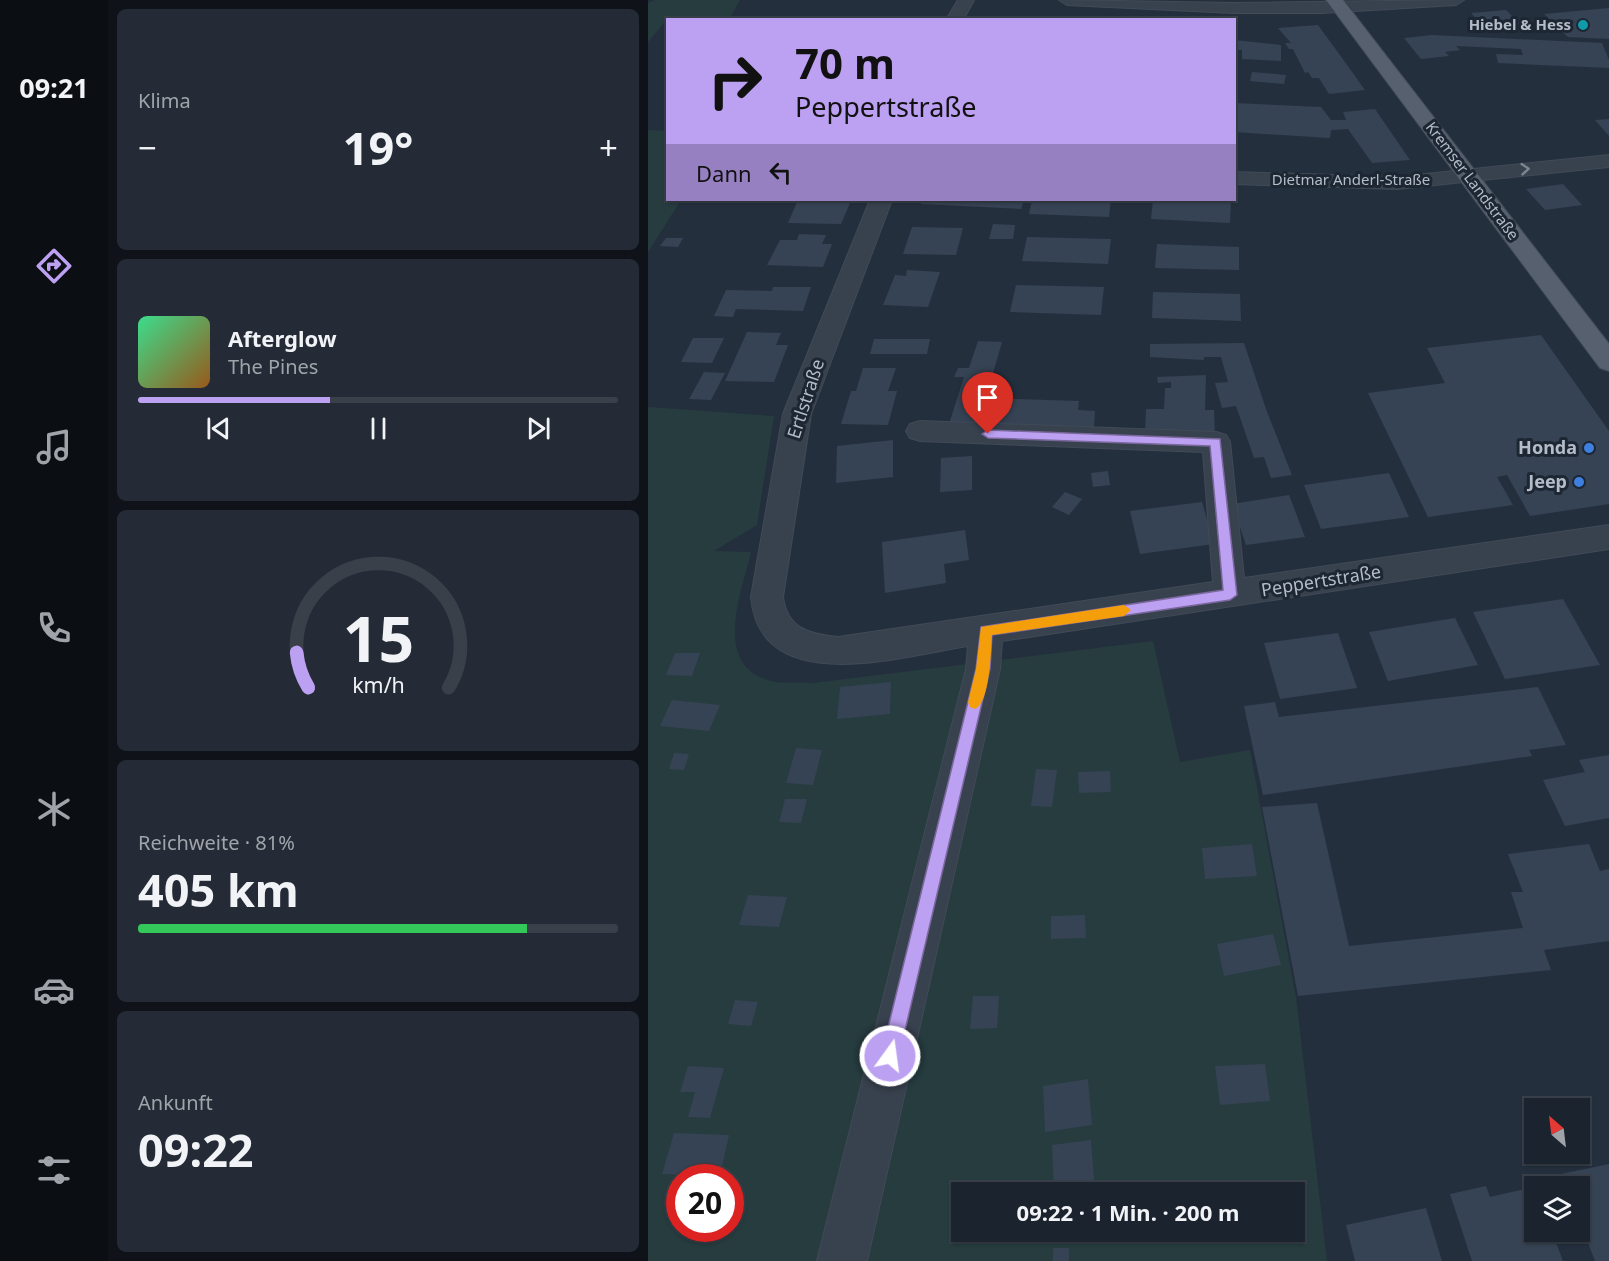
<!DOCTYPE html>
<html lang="de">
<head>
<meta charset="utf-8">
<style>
	:root { --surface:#1b232e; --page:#242b36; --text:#f1f3f6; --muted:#a0a4aa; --line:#39404a; --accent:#bca0f2 }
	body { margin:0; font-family:"Noto Sans",sans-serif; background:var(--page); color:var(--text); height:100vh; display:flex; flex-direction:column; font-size:22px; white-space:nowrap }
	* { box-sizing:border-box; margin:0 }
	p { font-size:20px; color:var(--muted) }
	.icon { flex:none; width:33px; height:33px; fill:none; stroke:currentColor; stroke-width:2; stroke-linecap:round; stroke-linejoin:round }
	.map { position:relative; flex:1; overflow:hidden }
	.details { display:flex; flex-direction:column; gap:9px; padding:9px; background:#0f1319; width:540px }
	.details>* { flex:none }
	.hud { position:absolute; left:18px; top:18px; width:570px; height:183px; border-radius:0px; box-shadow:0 2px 4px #0004,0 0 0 2px var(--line); background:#bca0f2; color:#111; overflow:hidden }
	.needle { width:39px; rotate:332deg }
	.tools { position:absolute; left:876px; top:1098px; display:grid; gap:12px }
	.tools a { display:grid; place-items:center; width:66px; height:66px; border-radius:0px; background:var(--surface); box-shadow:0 2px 4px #0004,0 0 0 2px var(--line); font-size:30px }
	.speed { position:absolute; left:18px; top:1164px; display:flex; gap:12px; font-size:30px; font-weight:700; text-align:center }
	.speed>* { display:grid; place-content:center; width:78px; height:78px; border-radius:50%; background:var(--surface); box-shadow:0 2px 4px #0004,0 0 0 2px var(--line); line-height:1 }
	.speed .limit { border:9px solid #d22; background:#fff; color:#111 }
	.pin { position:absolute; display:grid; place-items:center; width:51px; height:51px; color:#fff; margin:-62px -26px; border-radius:50% 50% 50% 0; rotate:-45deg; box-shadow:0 0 6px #0007 }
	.pin .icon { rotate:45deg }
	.me { position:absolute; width:66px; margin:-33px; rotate:14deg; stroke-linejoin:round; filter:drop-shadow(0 0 4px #0008) }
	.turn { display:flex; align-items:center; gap:21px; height:126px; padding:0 30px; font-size:27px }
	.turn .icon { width:78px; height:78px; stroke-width:2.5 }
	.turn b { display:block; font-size:42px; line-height:51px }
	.then { display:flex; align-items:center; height:57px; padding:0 30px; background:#0003; gap:12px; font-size:22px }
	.big { font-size:45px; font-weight:700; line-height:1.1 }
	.details .widget { flex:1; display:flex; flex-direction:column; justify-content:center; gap:9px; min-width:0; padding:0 21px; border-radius:9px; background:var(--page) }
	.details .dial { align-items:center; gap:0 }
	.dial svg { height:156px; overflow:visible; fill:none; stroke:var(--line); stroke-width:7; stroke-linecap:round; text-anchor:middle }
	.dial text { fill:var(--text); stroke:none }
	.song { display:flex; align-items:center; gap:18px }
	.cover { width:72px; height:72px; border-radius:9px; background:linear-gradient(135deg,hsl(150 70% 55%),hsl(30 70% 35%)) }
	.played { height:6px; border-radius:3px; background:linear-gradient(90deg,var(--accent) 40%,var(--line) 40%) }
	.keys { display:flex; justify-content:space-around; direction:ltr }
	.heat { display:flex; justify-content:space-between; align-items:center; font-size:33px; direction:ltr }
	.charge { height:9px; border-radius:4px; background:linear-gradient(90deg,#34c759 81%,var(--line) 0) }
	.trip { position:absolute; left:303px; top:1182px; width:354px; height:60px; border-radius:0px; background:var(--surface); box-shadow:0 2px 4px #0004,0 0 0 2px var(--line); font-weight:700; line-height:60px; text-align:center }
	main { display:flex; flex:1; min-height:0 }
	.tabs { display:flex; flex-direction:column; width:108px; justify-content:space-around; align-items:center; background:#0b0e12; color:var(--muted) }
	.tabs .icon { width:42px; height:42px }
	.tabs .on { color:var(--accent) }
	.tabs b { font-size:27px; color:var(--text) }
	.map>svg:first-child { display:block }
</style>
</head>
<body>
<main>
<nav class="tabs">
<b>09:21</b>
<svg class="icon on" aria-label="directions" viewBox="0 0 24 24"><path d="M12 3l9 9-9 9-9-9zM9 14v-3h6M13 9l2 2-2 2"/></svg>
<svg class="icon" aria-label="music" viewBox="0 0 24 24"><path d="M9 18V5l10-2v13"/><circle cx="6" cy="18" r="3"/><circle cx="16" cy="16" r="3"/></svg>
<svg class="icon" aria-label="phone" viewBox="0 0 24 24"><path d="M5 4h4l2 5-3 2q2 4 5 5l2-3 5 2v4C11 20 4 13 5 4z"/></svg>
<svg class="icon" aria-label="climate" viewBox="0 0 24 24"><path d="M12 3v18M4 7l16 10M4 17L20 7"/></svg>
<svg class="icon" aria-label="car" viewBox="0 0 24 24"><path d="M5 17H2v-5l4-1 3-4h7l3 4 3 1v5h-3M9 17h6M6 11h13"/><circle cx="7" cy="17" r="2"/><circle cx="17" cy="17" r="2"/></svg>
<svg class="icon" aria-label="filters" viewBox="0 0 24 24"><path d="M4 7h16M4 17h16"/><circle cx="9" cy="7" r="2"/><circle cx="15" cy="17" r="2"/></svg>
</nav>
<section class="details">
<div class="widget"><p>Klima</p>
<div class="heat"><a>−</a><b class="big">19°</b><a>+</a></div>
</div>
<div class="widget">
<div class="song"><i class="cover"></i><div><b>Afterglow</b><p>The Pines</p></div></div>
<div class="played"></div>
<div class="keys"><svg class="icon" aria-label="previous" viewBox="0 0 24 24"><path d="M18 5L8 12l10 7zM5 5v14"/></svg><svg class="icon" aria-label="pause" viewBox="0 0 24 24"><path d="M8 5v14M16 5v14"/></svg><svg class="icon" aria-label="next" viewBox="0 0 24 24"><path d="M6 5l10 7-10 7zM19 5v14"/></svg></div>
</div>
<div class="widget dial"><svg viewBox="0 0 100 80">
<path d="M14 69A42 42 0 1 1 86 69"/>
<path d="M14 69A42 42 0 0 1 8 51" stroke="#bca0f2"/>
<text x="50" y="56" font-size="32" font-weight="700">15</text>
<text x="50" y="72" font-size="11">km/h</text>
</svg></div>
<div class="widget"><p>Reichweite · 81%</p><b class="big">405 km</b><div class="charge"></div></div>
<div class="widget"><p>Ankunft</p><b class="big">09:22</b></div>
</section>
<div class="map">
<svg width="961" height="1261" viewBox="0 0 961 1261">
	<rect width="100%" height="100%" fill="#242f3e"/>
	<path fill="#263c3f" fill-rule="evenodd" d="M 7,0 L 92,0 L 82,18 L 21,17 L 0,42 L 0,3 Z
		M 0,130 L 19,131 L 20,200 L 33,200 L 0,252 Z
		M 0,407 L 126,416 L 109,525 L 66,551 L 103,552 C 94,592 63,666 123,681 C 135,684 152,682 165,683 L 505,641 L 532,762 L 602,750 L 648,997 L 679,1261 L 0,1261 ZM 32,1178 L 82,1178 L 82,1228 L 32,1228 ZM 314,1192 L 646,1192 L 646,1232 L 314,1232 Z"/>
	<path fill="#364354" d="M 961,8 L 961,39 L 920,37 L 896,14 Z
		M 858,10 L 876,28 L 855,29 L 851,26 L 836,27 L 823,13 Z
		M 670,25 L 689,51 L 717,90 L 681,94 L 671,78 L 664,78 L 660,72 L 657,73 L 645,49 L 641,49 L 637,43 L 643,43 L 630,28 Z
		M 784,35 L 954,43 L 961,60 L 961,68 L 850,63 L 848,54 L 875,55 L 873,49 L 808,46 L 812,50 L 797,52 L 801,56 L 773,59 L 756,38 Z
		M 586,40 L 633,45 L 633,61 L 594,59 L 594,50 L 586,50 Z
		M 604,72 L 638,75 L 636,84 L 602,81 Z
		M 586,103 L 673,107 L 683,120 L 698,120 L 695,112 L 727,109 L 762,160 L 724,163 L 700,129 L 683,130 L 682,138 L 586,132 Z
		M 961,119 L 961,136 L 947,120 Z
		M 915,184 L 934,205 L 897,210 L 878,189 Z
		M 275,200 L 376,200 L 373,209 L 273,204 Z
		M 384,200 L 463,200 L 461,217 L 381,214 Z
		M 505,200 L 583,202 L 582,223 L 503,219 Z
		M 149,202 L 202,203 L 193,224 L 140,223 Z
		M 345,224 L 367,225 L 365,239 L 341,239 Z
		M 264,227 L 315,228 L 308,255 L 255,254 Z
		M 151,234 L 178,235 L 174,244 L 184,244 L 175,267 L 119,265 L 132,240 L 149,240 Z
		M 379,237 L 463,239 L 460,264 L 374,261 Z
		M 18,238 L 35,238 L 30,247 L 12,246 Z
		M 509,244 L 591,247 L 591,270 L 507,268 Z
		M 259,270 L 292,272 L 280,307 L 235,305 L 247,275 L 258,276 Z
		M 368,285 L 456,287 L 453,315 L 362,312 Z
		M 125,287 L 163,287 L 155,311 L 88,309 L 85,317 L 66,316 L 78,290 L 124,291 Z
		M 505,292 L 592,294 L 593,321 L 504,318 Z
		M 99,332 L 133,333 L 128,345 L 140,345 L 126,382 L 77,381 Z
		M 893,335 L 961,431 L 961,504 L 882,516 L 859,475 L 849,477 L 865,505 L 780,517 L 720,393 L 797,383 L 779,348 Z
		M 45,338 L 76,338 L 64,363 L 33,362 Z
		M 226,339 L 282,339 L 279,354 L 222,354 Z
		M 330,341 L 354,342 L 338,398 L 431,401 L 430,410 L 447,411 L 446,428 L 300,427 L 316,377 L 306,377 L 310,368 L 321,368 Z
		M 596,343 L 618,409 L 644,475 L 623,478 L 616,457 L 606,458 L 588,406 L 574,408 L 567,383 L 580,382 L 573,357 L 556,357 L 556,360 L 502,357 L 502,344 Z
		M 215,368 L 248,368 L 240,391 L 249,391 L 240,425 L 193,424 L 203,391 L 208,391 Z
		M 56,372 L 77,373 L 63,400 L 41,399 Z
		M 558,375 L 557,410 L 566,410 L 567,434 L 497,432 L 498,409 L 516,409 L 517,388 L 523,388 L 523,382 L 510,383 L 509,377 Z
		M 245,440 L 245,477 L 188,483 L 189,446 Z
		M 324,456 L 324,490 L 292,492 L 293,458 Z
		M 460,471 L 462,485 L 445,487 L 443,473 Z
		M 741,473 L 761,517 L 673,529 L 656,485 Z
		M 417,492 L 434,499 L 421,515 L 404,507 Z
		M 641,495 L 657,537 L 598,545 L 584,504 Z
		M 554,502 L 566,544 L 492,554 L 482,511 Z
		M 317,530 L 321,560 L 296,564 L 298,583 L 237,593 L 234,542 Z
		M 915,599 L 952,665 L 857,679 L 825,612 Z
		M 807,618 L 830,665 L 740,681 L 721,632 Z
		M 690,633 L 709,688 L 632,699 L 616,643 Z
		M 27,653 L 52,653 L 44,676 L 18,675 Z
		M 243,682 L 242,714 L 189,719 L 192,687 Z
		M 890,687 L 918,745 L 881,750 L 884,756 L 615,795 L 596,706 L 627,702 L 631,717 Z
		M 24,700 L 72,705 L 61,731 L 12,726 Z
		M 148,748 L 174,750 L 165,785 L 138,783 Z
		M 26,753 L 41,754 L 36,770 L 21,769 Z
		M 961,755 L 961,818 L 917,826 L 895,780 L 937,772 L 931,760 Z
		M 388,769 L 409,770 L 404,807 L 383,806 Z
		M 462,771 L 463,792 L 431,793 L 430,772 Z
		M 137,799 L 159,799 L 153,823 L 131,822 Z
		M 669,803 L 701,946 L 875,928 L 863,892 L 875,892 L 860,854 L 941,844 L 952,871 L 961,869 L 961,941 L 896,950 L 903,970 L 650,996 L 614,807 Z
		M 604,844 L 609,876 L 557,879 L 554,848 Z
		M 100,895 L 139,897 L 131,927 L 91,925 Z
		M 437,915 L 438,938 L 403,939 L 403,916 Z
		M 625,934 L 633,965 L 576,976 L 569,944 Z
		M 325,996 L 351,996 L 349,1028 L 322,1029 Z
		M 87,1000 L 110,1002 L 103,1026 L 80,1024 Z
		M 617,1064 L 622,1101 L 572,1105 L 567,1066 Z
		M 40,1066 L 76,1068 L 62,1118 L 40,1117 L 47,1092 L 32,1092 Z
		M 440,1079 L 444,1125 L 397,1132 L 395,1086 Z
		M 26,1133 L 81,1135 L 72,1176 L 14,1174 Z
		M 443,1140 L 447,1192 L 406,1192 L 404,1145 Z
		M 961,1164 L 961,1261 L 947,1261 L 932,1222 L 932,1186 L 918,1186 L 913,1174 Z
		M 838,1186 L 842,1197 L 886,1187 L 886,1232 L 904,1232 L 915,1261 L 824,1261 L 802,1194 Z
		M 646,1207 L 653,1239 L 585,1243 L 584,1232 L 646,1232 Z
		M 778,1208 L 794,1261 L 707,1261 L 698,1225 Z
		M 405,1248 L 421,1248 L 421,1261 L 405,1261 Z"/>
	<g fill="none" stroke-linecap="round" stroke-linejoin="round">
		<g stroke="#414a57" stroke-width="2">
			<path id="minor" d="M 310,0 L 326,0 L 315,20 L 298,20 Z
				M 411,0 L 586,3 L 816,0 L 808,5 L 674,13 L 586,13 L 419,5 Z
				M 961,155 L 961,167 L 749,189 L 586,184 L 586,172 L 749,177 Z
				M 222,200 L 244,200 L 163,414 L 135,597 C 139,629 162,634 190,637 L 565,582 L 555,452 L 272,441 L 262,438 L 258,431 L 262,424 L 272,421 L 568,432 L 578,435 L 582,442 L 596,578 L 961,525 L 961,549 L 354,641 L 352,669 L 219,1261 L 169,1261 L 318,669 L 320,646 C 255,656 112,700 103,597 L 135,414 Z"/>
		</g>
		<g stroke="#414a57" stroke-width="2">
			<path id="major" d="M 678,0 L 695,0 L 961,344 L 961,371 L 952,368 Z"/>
		</g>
		<use href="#minor" fill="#38414e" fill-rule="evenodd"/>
		<use href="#major" fill="#56606e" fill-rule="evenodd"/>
	</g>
	<defs><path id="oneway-chevron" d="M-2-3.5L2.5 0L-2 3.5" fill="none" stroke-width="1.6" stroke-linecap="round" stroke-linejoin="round" transform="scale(1.5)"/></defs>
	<use stroke="#7c8592" href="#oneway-chevron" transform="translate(877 169) rotate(-5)"/>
	<path fill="#bca0f2" stroke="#7a689d" stroke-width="1.5" d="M 340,430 L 572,439 L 589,595 L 582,600 L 344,635 L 342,669 L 251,1056 L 249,1062 L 242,1065 L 236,1062 L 233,1056 L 328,669 L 333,627 L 575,590 L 562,446 L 340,438 L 334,434 Z"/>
	<path fill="#f59e0b" d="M 476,605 L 483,610 L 476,616 L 344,635 C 343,650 342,703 327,709 L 322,707 L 320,702 L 328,669 L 333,627 Z"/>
	<circle fill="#0f9aa8" stroke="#1d2633" stroke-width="2" cx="935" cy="25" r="6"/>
	<g fill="#3f7fe0" stroke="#1d2633" stroke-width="2">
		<circle cx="941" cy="448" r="6"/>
		<circle cx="931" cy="482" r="6"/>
	</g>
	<g text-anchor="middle" stroke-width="6" stroke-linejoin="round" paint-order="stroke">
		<g font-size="15" font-weight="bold" fill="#b4bcc9" stroke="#1d2633" text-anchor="end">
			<text x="923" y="30">Hiebel &amp; Hess</text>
		</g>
		<g font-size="15" fill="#b4bcc9" stroke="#1d2633">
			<text x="703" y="185">Dietmar Anderl-Straße</text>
			<text transform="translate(824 181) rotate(53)" y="5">Kremser Landstraße</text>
		</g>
		<g font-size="18" fill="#b4bcc9" stroke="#1d2633">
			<text transform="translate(158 399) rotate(-72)" y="6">Ertlstraße</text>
			<text transform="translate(673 581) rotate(-9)" y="6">Peppertstraße</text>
		</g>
		<g font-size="18" font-weight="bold" fill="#b4bcc9" stroke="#1d2633" text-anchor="end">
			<text x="929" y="454">Honda</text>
			<text x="919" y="488">Jeep</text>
		</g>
	</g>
</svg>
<div class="tools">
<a><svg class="needle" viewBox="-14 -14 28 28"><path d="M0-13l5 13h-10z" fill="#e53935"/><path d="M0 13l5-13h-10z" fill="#a0a4aa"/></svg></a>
<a><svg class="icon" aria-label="layers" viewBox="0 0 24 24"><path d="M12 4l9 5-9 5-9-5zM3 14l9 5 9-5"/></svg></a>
</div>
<div class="speed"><div class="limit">20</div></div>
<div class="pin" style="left:340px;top:434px;background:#d93025"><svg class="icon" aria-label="arrive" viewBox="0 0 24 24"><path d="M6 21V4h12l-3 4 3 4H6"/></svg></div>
<svg class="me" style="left:242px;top:1056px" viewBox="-20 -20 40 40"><circle r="17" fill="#bca0f2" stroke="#fff" stroke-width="3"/><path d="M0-11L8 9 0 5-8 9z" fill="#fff"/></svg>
<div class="trip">09:22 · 1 Min. · 200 m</div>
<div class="hud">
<div class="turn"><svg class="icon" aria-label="right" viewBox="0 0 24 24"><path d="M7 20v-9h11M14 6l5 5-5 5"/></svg><div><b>70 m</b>Peppertstraße</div></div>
<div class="then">Dann<svg class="icon" aria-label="left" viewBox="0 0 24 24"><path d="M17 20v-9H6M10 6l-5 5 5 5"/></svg></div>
</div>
</div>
</main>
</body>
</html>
